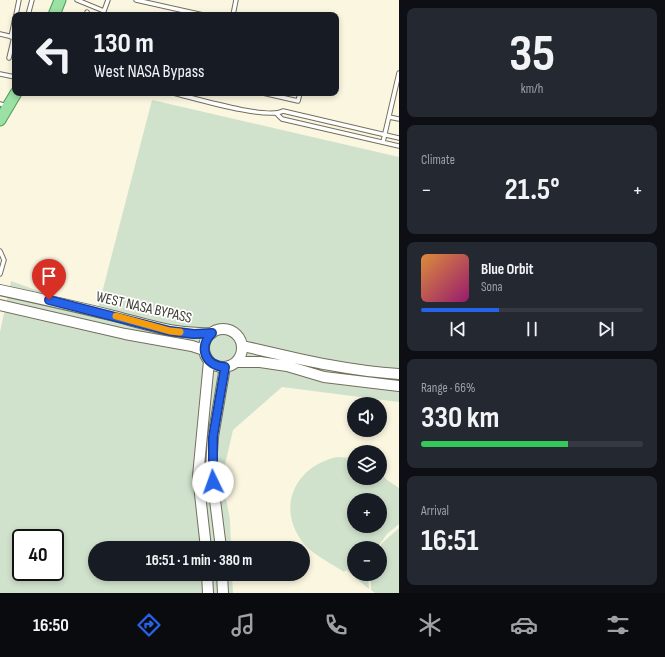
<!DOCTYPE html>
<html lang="en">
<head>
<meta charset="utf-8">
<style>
	:root { --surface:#171b24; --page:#242831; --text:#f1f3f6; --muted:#9ea1a6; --line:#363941; --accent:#2563eb }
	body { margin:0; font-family:"Sofia Sans Condensed",sans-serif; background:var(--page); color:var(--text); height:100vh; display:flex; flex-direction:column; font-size:15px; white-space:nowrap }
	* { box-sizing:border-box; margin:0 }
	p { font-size:13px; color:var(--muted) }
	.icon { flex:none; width:22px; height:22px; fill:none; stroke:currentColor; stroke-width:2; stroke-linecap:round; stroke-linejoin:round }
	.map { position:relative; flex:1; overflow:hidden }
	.drawer { display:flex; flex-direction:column; gap:8px; padding:8px; background:#0d0f14; width:266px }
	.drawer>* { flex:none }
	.banner { position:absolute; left:12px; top:12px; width:327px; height:84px; border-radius:8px; box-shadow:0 2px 6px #0003; background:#171b24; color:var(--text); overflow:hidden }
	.controls { position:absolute; left:347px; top:397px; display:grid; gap:8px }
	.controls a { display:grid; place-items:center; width:40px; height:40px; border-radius:50%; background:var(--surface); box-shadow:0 2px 6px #0003; font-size:20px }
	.speed { position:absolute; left:12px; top:529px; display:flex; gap:8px; font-size:20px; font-weight:700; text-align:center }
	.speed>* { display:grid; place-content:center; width:52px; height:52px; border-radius:50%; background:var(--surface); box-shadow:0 2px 6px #0003; line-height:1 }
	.speed .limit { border:2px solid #111; border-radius:6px; background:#fff; color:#111 }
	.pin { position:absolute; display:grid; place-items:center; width:34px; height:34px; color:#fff; margin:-41px -17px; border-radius:50% 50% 50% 0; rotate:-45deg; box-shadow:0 0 4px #0007 }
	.pin .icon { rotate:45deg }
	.me { position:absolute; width:44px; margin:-22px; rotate:357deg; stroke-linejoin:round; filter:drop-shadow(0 0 3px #0008) }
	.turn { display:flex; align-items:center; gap:14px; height:84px; padding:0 16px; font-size:18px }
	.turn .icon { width:52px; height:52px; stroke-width:2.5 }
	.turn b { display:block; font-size:28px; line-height:34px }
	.big { font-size:30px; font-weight:700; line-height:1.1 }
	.drawer .card { flex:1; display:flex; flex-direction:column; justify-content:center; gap:6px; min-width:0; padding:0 14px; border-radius:8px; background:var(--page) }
	.drawer .dial { align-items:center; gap:0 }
	.dial b { font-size:52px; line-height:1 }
	.song { display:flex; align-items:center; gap:12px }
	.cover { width:48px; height:48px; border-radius:6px; background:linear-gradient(135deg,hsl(30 70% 55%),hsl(320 70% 35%)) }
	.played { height:4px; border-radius:2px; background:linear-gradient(90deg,var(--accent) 35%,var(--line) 35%) }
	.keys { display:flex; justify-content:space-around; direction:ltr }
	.heat { display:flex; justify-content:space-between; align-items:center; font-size:22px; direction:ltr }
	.charge { height:6px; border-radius:3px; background:linear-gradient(90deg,#34c759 66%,var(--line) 0) }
	.trip { position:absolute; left:88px; top:541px; width:222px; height:40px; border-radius:20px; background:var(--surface); box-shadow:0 2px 6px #0003; font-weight:700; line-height:40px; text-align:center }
	.tab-bar { display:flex; height:64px; justify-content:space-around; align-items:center; background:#090b0e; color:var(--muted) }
	.tab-bar .icon { width:28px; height:28px }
	.tab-bar .current { color:var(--accent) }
	.tab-bar b { font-size:18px; color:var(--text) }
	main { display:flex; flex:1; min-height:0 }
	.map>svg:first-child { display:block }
</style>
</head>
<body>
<main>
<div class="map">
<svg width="399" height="593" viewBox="0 0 399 593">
	<rect width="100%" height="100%" fill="#faf6e0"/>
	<path fill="#d0e2cc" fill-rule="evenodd" d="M 152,100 L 399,157 L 399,402 L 282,387 L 233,430 L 222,477 L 230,520 L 231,548 L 95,548 L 95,574 L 232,574 L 233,593 L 0,593 L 0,332 L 11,281 L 97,312 ZM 21,538 L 55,538 L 55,572 L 21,572 Z
		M 337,457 L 354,458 L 354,478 L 380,478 L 380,472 L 387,480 L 399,488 L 399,524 L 387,534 L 377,548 L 354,548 L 354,574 L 368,574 L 369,589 L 346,570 L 344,572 C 333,565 310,552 304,544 C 275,508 295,466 337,457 ZM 354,500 L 380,500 L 380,526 L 354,526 Z
		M 399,528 L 399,593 L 375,593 L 371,590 L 371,575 L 380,574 L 381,544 Z"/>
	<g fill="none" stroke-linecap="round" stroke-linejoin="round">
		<g stroke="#736f5d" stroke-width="5.5">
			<path id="lane" d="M 77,0 L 104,11 L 108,0
				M 136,0 L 203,15
				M 16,15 L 19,0
				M 28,15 L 32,0
				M 86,15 L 87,12
				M 233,15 L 236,0
				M 0,34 L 13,37
				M 11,37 L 15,18
				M 9,58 L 14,37
				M 0,74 L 15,77
				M 173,93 C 194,98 267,120 283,111 L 399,138
				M 263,93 L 298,101 L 300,93
				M 0,104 L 7,106
				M 277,114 L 282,119 L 399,146
				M 389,117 L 399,119
				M 383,142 L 399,73
				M 0,251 L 4,260 L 0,274"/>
		</g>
		<g stroke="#736f5d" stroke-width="12">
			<path id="secondary" d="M 0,290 C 37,298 74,306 110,315 C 146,324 175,335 212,333
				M 0,305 L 125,334 L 192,346 L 204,350
				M204 348a19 19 0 1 1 38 0a19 19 0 1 1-38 0Z
				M 243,346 C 295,358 346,371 399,374
				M 236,362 L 260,362 L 287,366 L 324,377 L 399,386
				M 206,548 L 198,476 L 209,361
				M 221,548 L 211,468 L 213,437 L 225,367
				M 207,574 L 208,593
				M 222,574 L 223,593"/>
		</g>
		<g stroke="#509a56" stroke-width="13">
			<path id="primary" d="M 54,15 L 60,0
				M 0,120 L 16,93"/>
		</g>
		<use href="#lane" stroke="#fff" stroke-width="3.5"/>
		<use href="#secondary" stroke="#fff" stroke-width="10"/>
		<use href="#primary" stroke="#9be0a4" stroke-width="11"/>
	</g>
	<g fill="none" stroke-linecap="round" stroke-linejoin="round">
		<g stroke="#184099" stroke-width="10">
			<path id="route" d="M 49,300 L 170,331 L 194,334 L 212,333 C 198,347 205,366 225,367 L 213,437 L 213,482"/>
		</g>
		<use href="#route" stroke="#2563eb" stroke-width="7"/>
		<path stroke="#f59e0b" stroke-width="7" d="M 116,316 L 170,331 L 180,332"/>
	</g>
	<g text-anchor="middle" stroke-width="3.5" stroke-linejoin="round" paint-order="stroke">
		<g font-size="15" fill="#3e3d34" stroke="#fff">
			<text transform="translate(144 307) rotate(13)" y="5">WEST NASA BYPASS</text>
		</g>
	</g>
</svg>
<div class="controls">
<a><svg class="icon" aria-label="sound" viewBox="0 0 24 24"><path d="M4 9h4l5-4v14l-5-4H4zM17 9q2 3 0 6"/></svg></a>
<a><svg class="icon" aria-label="layers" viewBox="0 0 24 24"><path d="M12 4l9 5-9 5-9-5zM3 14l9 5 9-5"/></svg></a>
<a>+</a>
<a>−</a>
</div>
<div class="speed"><div class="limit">40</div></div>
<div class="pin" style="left:49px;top:300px;background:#d93025"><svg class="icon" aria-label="arrive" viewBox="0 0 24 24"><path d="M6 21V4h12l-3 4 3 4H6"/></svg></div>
<svg class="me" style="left:213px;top:482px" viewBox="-20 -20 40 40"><circle r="19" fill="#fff"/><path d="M0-13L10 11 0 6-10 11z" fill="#2563eb"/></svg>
<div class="trip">16:51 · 1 min · 380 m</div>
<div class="banner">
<div class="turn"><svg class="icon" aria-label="left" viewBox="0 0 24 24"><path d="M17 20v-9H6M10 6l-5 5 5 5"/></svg><div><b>130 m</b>West NASA Bypass</div></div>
</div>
</div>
<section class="drawer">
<div class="card dial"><b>35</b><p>km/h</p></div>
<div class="card"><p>Climate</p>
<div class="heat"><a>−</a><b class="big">21.5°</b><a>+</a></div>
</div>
<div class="card">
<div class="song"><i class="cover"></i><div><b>Blue Orbit</b><p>Sona</p></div></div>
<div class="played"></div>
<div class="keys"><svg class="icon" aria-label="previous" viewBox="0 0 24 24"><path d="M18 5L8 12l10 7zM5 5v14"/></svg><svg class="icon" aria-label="pause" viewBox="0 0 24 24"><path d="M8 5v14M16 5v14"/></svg><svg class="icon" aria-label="next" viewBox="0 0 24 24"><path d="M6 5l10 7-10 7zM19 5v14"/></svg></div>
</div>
<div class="card"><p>Range · 66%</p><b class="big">330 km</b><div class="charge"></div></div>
<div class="card"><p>Arrival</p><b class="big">16:51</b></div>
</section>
</main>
<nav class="tab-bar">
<b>16:50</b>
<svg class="icon current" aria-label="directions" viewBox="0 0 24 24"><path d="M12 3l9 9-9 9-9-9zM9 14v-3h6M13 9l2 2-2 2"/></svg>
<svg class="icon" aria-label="music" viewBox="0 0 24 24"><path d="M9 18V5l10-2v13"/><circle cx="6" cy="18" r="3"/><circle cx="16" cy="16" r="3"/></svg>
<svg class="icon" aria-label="phone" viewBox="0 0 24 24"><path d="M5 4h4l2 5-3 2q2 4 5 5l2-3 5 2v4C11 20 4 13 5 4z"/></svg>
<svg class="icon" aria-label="climate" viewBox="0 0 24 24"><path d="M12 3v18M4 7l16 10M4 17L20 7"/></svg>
<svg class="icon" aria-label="car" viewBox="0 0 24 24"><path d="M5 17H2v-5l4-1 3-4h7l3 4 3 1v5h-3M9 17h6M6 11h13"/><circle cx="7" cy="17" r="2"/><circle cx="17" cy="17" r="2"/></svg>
<svg class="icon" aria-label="filters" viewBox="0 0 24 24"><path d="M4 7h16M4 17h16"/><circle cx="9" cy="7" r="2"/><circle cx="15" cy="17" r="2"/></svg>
</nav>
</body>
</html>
